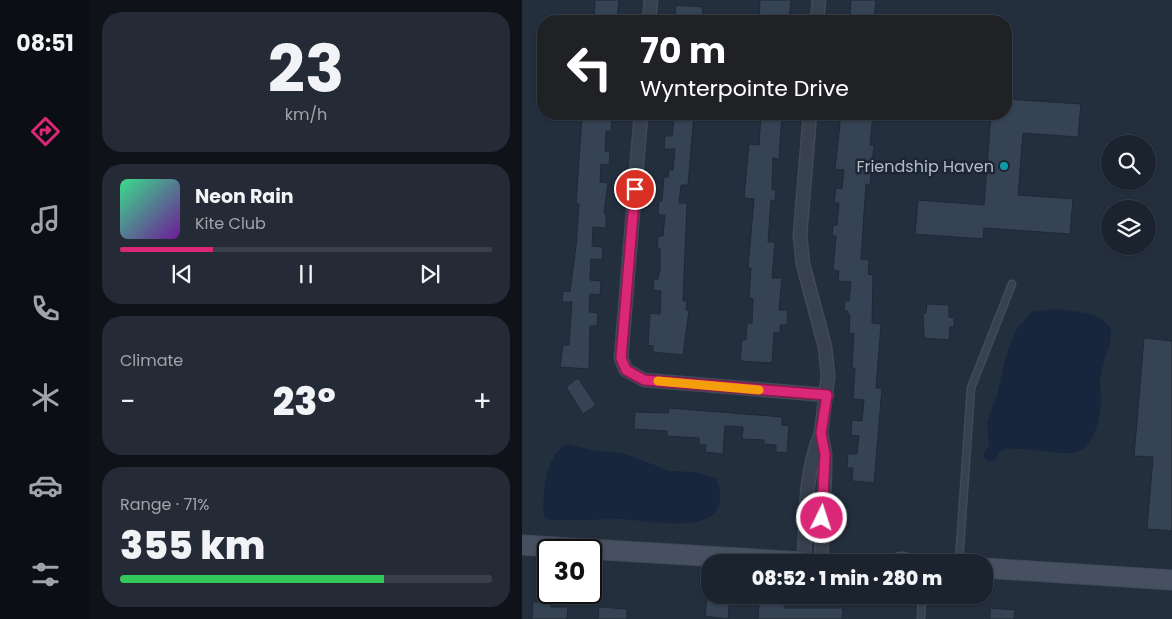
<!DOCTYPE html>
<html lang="en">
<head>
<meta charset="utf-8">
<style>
	:root { --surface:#1b232e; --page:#242b36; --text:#f1f3f6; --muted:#a0a4aa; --line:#39404a; --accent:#db2777 }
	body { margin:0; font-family:Poppins,sans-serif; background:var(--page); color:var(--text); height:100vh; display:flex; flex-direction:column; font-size:19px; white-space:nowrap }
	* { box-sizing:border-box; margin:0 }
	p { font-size:16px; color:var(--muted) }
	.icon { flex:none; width:28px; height:28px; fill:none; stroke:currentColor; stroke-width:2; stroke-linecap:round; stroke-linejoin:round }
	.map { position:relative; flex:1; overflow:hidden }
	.details { display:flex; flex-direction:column; gap:12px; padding:12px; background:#0f1319; width:432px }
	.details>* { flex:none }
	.hud { position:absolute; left:15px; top:15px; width:475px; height:105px; border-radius:20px; box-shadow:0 1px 4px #0004,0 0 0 1px var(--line); background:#202124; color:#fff; overflow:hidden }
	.fabs { position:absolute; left:579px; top:135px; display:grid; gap:10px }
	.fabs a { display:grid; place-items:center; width:55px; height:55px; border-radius:50%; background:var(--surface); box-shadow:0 1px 4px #0004,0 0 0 1px var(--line); font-size:25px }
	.speed { position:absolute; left:15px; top:539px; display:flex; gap:10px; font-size:25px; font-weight:700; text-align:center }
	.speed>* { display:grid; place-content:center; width:65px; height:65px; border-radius:50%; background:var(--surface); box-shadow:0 1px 4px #0004,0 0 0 1px var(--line); line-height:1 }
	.speed .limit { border:2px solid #111; border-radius:8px; background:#fff; color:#111 }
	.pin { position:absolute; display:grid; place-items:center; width:42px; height:42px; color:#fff; margin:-21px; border:2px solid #fff; border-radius:50%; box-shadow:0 1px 5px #0007 }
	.me { position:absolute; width:55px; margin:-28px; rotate:4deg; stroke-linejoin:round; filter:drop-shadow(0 0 4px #0008) }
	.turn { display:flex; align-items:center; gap:18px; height:105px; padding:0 20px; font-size:22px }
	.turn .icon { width:65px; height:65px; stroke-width:2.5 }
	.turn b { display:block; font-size:35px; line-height:42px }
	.big { font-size:38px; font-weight:800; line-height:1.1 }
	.details .card { flex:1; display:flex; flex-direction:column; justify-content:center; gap:8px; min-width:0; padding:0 18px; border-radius:20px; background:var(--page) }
	.details .dial { align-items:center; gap:0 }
	.dial b { font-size:65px; line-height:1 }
	.song { display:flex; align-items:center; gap:15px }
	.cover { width:60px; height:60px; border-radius:8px; background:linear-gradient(135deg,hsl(150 70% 55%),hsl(280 70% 35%)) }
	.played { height:5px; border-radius:2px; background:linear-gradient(90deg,var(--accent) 25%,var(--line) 25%) }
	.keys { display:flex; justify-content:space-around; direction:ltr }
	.heat { display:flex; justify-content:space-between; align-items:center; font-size:28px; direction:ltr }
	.charge { height:8px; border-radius:4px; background:linear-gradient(90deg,#34c759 71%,var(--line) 0) }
	.trip { position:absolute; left:179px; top:554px; width:292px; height:50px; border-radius:20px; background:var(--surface); box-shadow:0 1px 4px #0004,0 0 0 1px var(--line); font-weight:800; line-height:50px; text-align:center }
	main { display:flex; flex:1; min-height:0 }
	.dock { display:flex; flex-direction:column; width:90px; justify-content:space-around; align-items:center; background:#0b0e12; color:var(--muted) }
	.dock .icon { width:35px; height:35px }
	.dock .selected { color:var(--accent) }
	.dock b { font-size:22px; color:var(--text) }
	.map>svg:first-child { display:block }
</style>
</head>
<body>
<main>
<nav class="dock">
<b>08:51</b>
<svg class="icon selected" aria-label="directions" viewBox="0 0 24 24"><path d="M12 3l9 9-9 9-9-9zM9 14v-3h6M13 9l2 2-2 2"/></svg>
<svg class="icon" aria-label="music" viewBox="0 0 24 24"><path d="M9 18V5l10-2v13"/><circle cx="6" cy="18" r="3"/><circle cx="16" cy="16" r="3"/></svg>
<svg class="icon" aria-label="phone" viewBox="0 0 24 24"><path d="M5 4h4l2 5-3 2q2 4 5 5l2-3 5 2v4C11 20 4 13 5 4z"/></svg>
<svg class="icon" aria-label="climate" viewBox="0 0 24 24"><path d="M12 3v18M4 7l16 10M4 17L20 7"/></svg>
<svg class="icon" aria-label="car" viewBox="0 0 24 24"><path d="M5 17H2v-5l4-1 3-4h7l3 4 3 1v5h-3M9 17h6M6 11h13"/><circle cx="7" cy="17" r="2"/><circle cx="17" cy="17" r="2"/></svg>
<svg class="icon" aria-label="filters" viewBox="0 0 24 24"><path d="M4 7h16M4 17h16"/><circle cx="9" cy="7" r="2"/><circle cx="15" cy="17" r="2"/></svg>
</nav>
<section class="details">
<div class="card dial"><b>23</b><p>km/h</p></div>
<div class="card">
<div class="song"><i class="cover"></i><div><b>Neon Rain</b><p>Kite Club</p></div></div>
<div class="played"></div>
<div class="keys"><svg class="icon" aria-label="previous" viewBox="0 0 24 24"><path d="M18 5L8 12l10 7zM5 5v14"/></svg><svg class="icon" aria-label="pause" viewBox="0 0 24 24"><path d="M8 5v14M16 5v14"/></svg><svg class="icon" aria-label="next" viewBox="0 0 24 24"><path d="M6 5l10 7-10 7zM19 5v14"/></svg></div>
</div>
<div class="card"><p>Climate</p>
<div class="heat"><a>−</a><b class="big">23°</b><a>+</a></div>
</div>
<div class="card"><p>Range · 71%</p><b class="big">355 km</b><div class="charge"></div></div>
</section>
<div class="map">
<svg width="650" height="619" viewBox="0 0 650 619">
	<rect width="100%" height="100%" fill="#242f3e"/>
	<path fill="#17263c" d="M 536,309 C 556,313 578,310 589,330 C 590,346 580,362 578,379 C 578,386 579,394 579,402 C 571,479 537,445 484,449 L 477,452 L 473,460 L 467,461 L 462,457 L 462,453 L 467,446 L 465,422 L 475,395 L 483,359 L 494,330 L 509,312 Z
		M 45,444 L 76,451 L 101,453 L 148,471 L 172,472 L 194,478 C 218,542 129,520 97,519 C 75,519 51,521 28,520 L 23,517 L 21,512 C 22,490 23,455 45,444 Z"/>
	<path fill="#364354" stroke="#1f2835" d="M 73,0 L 97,0 L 95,21 L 72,21 Z
		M 238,0 L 269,0 L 267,21 L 237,21 Z
		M 329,0 L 354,0 L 352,19 L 328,16 Z
		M 154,5 L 181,7 L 180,21 L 163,21 L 163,18 L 153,17 Z
		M 484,99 L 559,104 L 556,137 L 501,133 L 496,195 L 551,199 L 548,234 L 462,228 L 461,239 L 393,234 L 396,200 L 462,205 L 469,114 L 484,114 Z
		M 152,114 L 172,114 L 166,185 L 159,185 L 157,203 L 165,203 L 161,301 L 165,301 L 164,310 L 167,310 L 161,355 L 131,352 L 131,346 L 126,345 L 128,313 L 138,314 L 139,291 L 131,290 L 132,279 L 136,279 L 138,270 L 138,248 L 135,248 L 136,236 L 141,236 L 143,215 L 136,215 L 137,201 L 140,201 L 142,177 L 146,177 L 147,170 L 151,170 L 153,149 L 142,149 L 143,136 L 150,136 Z
		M 239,114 L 260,114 L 257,159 L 251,158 L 250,190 L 254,190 L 253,201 L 249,200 L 246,242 L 253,242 L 250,278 L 260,278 L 257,310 L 266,310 L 265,325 L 258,325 L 258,333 L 252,332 L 250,363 L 218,361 L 220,340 L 224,340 L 225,323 L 230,323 L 231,299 L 227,298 L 229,268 L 226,268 L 232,199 L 222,198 L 227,144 L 237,145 Z
		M 319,114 L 351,114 L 348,145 L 352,145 L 348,185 L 344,184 L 339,259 L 347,260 L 346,274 L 351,275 L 350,323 L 359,324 L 354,388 L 360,388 L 352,483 L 330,481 L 331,468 L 325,468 L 326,454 L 335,454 L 337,436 L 329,435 L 330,420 L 340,421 L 342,400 L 331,399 L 333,368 L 330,368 L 332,334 L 327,333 L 328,315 L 326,315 L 326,311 L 322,311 L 323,301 L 327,301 L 329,282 L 316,281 L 317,271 L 311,270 L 314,236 L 310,236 L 311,225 L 315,225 L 317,203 L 312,203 L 314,188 L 320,189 L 322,170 L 313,169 Z
		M 60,116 L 90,117 L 89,131 L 84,131 L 83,151 L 88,151 L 87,165 L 79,164 L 78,182 L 86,183 L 82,213 L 84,214 L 84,228 L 71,227 L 70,246 L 81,247 L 80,260 L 69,259 L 68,280 L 79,281 L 78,295 L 68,294 L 67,312 L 76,313 L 75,326 L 68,326 L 67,369 L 38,367 L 41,345 L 47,345 L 50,302 L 40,302 L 41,291 L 48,292 L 54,246 L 57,204 L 54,204 Z
		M 405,304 L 427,305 L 427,317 L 432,318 L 432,327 L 428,327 L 427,340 L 402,338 L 401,313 L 404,313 Z
		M 622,338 L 650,341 L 650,531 L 625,529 L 631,457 L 612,456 Z
		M 56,378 L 74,405 L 61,414 L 44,387 Z
		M 147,408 L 260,417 L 260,425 L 267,426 L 265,453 L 254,452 L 254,445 L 242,444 L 242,440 L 220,439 L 221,427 L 203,426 L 201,454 L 183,452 L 184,445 L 177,445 L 177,438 L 145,436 L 145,431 L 112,429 L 113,412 L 146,413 Z
		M 192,596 L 208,597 L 206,619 L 183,616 L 185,599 L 192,599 Z
		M 11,602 L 29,602 L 29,607 L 46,607 L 45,619 L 10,619 Z
		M 237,603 L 263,605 L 262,608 L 321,608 L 320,619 L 236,619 Z
		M 77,607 L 105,609 L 105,619 L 76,619 Z
		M 468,608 L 493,610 L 492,619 L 468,619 Z"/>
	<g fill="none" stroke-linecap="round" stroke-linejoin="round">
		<g stroke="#414a57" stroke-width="9">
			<path id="lane" d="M 437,562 L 449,388 L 490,284
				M 399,619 L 400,595"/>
		</g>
		<g stroke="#414a57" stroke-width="15">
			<path id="street" d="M 127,21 L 129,0
				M 295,21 L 297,0
				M 119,114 L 99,358 L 104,370 L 122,380 L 305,395
				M 288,114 L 278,235 L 281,264 L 303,347 L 306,376 L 299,433 L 303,454 L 303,472 L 299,562
				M 282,562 C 284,519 282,474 299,433"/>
		</g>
		<g stroke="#414a57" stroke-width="21">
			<path id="secondary" d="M 0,545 L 281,562
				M 378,562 L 381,562
				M 462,568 L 650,580"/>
		</g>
		<use href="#lane" stroke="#38414e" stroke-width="6"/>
		<use href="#street" stroke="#38414e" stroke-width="12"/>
		<use href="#secondary" stroke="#465061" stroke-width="19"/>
	</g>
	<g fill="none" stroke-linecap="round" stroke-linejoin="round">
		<g stroke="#8e194d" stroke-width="12">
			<path id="route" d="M 113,189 L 99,358 L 104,370 L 122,380 L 305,395 L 299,433 L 303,454 L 300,518"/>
		</g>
		<use href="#route" stroke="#db2777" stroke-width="9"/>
		<path stroke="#f59e0b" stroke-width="9" d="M 136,381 L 237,390"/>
	</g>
	<circle fill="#0f9aa8" stroke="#1d2633" stroke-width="2" cx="482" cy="166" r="5"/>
	<g text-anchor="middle" stroke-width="5" stroke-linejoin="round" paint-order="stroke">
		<g font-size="16" fill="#b4bcc9" stroke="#1d2633" text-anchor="end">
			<text x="472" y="172">Friendship Haven</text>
		</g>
	</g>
</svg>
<div class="fabs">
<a><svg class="icon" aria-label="search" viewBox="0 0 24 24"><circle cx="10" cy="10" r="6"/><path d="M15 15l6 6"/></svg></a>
<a><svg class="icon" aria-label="layers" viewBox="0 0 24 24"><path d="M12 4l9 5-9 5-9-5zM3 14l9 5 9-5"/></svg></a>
</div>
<div class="speed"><div class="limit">30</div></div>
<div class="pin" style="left:113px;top:189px;background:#d93025"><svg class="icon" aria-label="arrive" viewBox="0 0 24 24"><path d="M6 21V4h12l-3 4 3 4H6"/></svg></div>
<svg class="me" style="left:300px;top:518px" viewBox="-20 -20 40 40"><circle r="17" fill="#db2777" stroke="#fff" stroke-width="3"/><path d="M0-11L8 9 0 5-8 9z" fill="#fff"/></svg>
<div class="trip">08:52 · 1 min · 280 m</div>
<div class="hud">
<div class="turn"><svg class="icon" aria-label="left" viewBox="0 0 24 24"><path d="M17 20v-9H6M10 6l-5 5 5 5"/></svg><div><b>70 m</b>Wynterpointe Drive</div></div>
</div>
</div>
</main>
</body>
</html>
